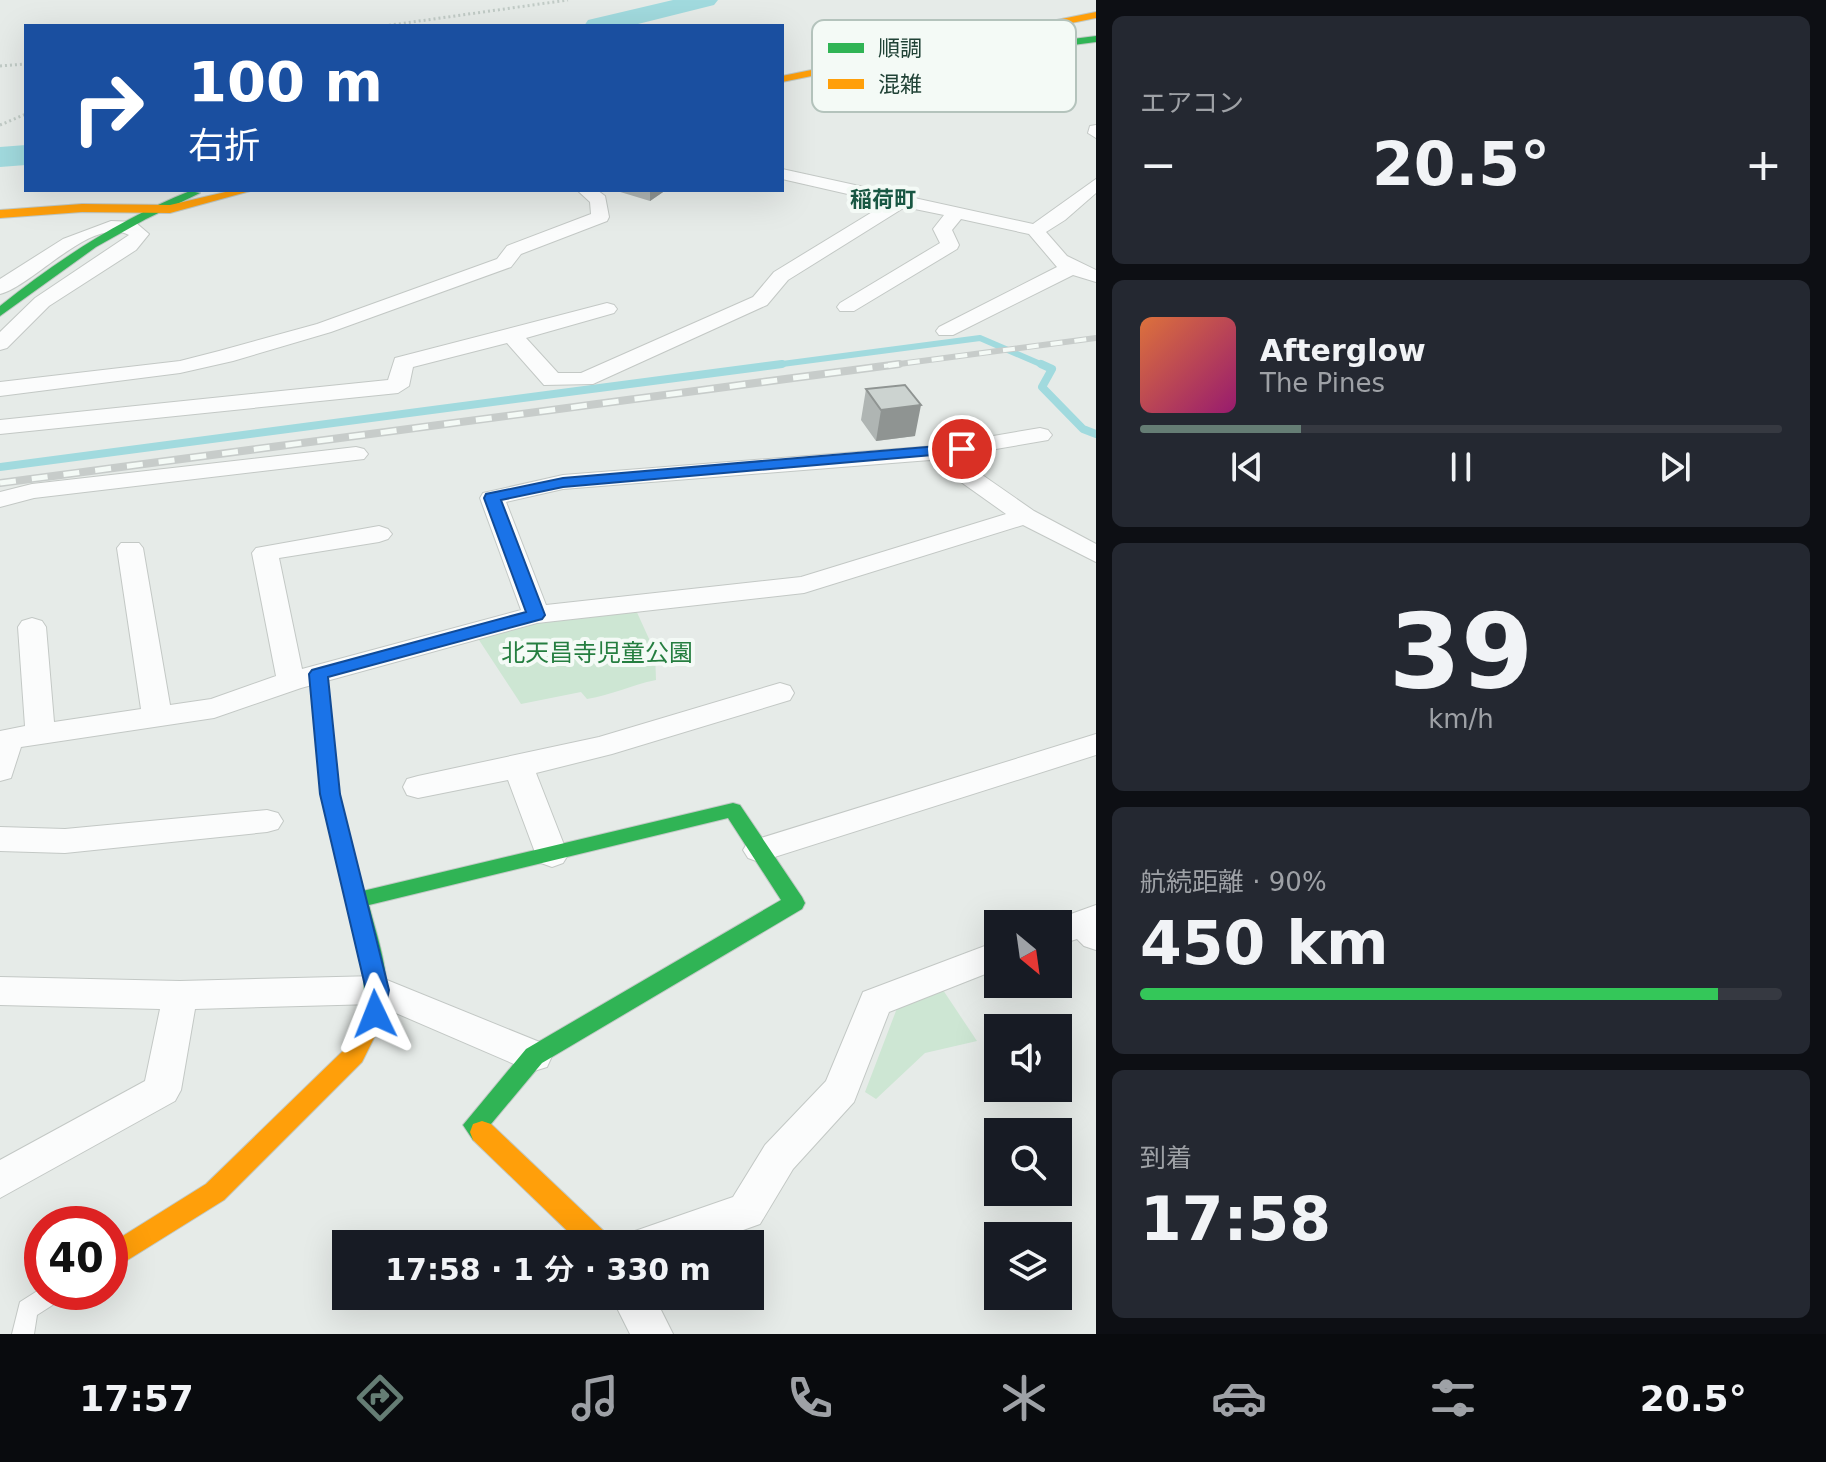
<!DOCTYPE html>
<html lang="ja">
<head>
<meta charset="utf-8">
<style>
	:root { --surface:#171b24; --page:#242831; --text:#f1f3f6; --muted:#9ea1a6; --line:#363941; --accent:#657d74 }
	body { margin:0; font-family:"DejaVu Sans","Noto Sans JP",sans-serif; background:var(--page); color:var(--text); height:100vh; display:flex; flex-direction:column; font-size:30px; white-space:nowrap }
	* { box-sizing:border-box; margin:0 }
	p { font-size:26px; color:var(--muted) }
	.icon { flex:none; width:44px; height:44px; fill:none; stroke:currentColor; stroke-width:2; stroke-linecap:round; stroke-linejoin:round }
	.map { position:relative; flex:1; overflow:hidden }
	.sheet { display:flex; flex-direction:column; gap:16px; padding:16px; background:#0d0f14; width:730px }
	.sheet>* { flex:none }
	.top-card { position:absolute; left:24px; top:24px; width:760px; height:168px; border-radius:0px; box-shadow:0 8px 32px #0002; background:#1a4fa0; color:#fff; overflow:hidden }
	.needle { width:52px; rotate:151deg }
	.tools { position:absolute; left:984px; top:910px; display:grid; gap:16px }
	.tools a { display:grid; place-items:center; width:88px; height:88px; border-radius:0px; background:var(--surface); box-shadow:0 8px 32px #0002; font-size:40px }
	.speed { position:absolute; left:24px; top:1206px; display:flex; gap:16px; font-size:40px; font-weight:700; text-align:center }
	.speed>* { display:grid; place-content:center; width:104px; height:104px; border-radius:50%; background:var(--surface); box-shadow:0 8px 32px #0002; line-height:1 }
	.speed .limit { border:12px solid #d22; background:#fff; color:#111 }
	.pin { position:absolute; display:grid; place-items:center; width:68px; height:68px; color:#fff; margin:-34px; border:4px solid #fff; border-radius:50%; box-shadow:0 2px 8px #0007 }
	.me { position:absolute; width:88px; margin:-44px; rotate:358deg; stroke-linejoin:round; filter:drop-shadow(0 0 6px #0008) }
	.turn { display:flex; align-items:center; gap:28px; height:168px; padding:0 32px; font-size:36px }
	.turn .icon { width:104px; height:104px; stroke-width:2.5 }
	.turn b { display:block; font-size:56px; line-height:68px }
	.big { font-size:60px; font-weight:600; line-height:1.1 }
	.sheet .card { flex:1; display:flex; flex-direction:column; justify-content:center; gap:12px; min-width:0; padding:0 28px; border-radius:12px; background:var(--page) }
	.sheet .dial { align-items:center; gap:0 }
	.dial b { font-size:104px; line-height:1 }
	.song { display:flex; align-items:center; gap:24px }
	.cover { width:96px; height:96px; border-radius:12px; background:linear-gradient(135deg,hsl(20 70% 55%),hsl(320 70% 35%)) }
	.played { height:8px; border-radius:4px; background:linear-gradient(90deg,var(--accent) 25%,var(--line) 25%) }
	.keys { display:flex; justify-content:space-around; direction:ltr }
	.heat { display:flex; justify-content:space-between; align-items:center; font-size:44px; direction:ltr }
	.charge { height:12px; border-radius:6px; background:linear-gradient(90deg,#34c759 90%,var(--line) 0) }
	.trip { position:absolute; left:332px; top:1230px; width:432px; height:80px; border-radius:0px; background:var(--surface); box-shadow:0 8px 32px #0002; font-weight:600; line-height:80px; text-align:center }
	.dock { display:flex; height:128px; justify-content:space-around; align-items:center; background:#090b0e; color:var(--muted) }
	.dock .icon { width:56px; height:56px }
	.dock .active { color:var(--accent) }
	.dock b { font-size:36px; color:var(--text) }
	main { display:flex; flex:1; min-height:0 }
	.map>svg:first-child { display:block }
</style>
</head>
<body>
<main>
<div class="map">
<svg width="1096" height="1334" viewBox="0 0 1096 1334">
	<rect width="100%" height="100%" fill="#e6ebe8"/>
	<path fill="#cde6d3" d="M 635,608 L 655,652 L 656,680 C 631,685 612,695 587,699 L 581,692 L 521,704 L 477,637 L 537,619 Z
		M 941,987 L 977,1041 L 925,1053 L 876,1099 L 865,1092 L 899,1003 Z"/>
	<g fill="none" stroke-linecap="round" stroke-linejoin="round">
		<path stroke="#a1dade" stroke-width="6" d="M 767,366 L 980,338 L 1045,366"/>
		<path stroke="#a1dade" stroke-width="8" d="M 1041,364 L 1052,369 L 1042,387 L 1083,429 L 1096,434
			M 0,467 L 782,364"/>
		<path fill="#a1dade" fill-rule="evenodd" d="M 673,0 L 718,0 L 714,5 L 630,26 L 584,26 L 588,20 Z
			M 26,145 L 26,165 L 0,167 L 0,147 Z"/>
		<g stroke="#c3c8c5" stroke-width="2">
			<path id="lane" d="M 318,669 L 325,674 L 338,794 L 365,900 L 363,905 L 357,906 L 351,905 L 349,900 L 322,794 L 311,674 Z
				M 42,1288 L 42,1292 L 65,1292 L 62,1299 L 37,1315 L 34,1334 L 12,1334 L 20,1302 Z"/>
		</g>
		<g stroke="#c3c8c5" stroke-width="2">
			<path id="street" d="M 1096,125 L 1096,138 L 1088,133 L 1090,126 Z
				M 782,169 L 1033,224 L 1096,179 L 1096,193 L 1065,220 L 1046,232 L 1067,256 L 1096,270 L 1096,282 L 1073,275 L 953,335 L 939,335 L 936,331 L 939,327 L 1057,267 L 1029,234 L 961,219 L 952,230 L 959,245 L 957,249 L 854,311 L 840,311 L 837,307 L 840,303 L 940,243 L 933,229 L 944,215 L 905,207 L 788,280 L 767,305 L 593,384 L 544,385 L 507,343 L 413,367 L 409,386 L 398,393 L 0,434 L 0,420 L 388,380 L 395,358 L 607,303 L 614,305 L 617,309 L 614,313 L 526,338 L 558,373 L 581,373 L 753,297 L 774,272 L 887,203 L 782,179 Z
				M 577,190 L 597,190 L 605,196 L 609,217 L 607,221 L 521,254 L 511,267 L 331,332 L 233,361 L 180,373 L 0,396 L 0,382 L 180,361 L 219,351 L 317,324 L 497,259 L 507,246 L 591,214 L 590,202 Z
				M 111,221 L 135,222 L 149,234 L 136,250 L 49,306 L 7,348 L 0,350 L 0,332 L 35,298 L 129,235 C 92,215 33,286 0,294 L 0,279 L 63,239 Z
				M 1040,428 L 1048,430 L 1052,435 L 1048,440 L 955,456 L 1034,511 L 1096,544 L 1096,562 L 1023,525 L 804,593 L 537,623 L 301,688 L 214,718 L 21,747 L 11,778 L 0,781 L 0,731 L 25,726 L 18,627 L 22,621 L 32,618 L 42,621 L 46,627 L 54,722 L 141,709 L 117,548 L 121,543 L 139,543 L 143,548 L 170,705 L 211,699 L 276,676 L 252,553 L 256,548 L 379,526 L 388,529 L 392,534 L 388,539 L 379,542 L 279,558 L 302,669 L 521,610 L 480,498 L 483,493 L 563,475 L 935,446 ZM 930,460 L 1006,514 L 801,577 L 546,605 L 506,502 L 563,489 Z
				M 356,447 L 364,449 L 368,454 L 364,459 L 34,498 L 0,507 L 0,492 L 32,484 Z
				M 780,683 L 790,686 L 794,693 L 790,700 L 612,754 L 536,773 L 568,855 L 563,863 L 552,867 L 541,863 L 536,855 L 508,780 L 418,798 L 407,795 L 403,787 L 407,779 L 418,776 L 599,737 Z
				M 1096,734 L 1096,755 L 759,862 L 748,858 L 743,850 L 748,842 Z
				M 267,810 L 278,813 L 283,821 L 278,829 L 267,832 L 65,853 L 0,851 L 0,827 L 65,829 Z
				M 1096,905 L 1096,950 L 1084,946 L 1077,939 L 1058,945 L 1058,924 L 1046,923 Z
				M 998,941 L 998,969 L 889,1012 L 854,1102 L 793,1169 L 760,1224 L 704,1244 L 629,1244 L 635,1231 L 733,1197 L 765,1145 L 826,1081 L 863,992 Z
				M 377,976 L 547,1045 L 552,1056 L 547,1067 L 534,1071 L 521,1067 L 375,1004 L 195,1009 L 181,1090 L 175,1101 L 0,1198 L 0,1160 L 145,1081 L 160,1009 L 0,1005 L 0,977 L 180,981 Z
				M 611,1296 L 654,1296 L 673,1334 L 630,1334 Z"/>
		</g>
		<g stroke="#c1c9c5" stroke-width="2">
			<path id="fast" d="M 1096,36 L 1096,42 L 1027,51 L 965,74 L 943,76 L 917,69 L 875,47 L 883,45 L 923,65 L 943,70 L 961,69 L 1025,45 Z
				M 190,191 L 200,193 L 146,219 L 96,247 L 0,316 L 0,306 C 59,259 120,219 190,191 Z
				M 733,803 L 740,805 L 802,897 L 805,903 L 802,909 L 542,1063 L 491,1124 L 494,1132 L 491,1140 L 482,1143 L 473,1140 L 463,1125 L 526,1049 L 781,900 L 728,818 L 369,905 C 379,945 398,991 378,1031 L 370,1034 L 362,1031 L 359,1024 C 372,983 356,940 346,900 L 350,894 Z"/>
		</g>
		<g stroke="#c1c9c5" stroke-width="2">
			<path id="slow" d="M 1096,12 L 1096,18 L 782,82 L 782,76 Z
				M 234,190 L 254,190 L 170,213 L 82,212 L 0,218 L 0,210 L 82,204 L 170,205 Z
				M 370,1014 L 378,1017 L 381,1024 L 362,1062 L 224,1200 L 110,1271 L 110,1244 L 206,1184 L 346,1048 L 362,1017 Z
				M 482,1121 L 491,1124 L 608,1235 L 612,1244 L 581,1244 L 473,1140 L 470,1132 L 473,1124 Z"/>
		</g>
		<path stroke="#c1cbc6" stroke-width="3" stroke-dasharray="2 3" stroke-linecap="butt" d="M 384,26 L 568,0
			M 0,66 L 26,64
			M 0,125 L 26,114"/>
		<use href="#lane" fill="#fbfcfc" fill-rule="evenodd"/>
		<use href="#street" fill="#fbfcfc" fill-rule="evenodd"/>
		<use href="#fast" fill="#30b455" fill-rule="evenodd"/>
		<use href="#slow" fill="#ff9f0a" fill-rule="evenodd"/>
		<g stroke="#c7ccca" stroke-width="6">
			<path id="rail-far1" d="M 884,366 L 1096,338"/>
		</g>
		<g stroke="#c7ccca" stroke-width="8">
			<path id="rail" d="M 0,483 L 899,364"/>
		</g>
		<use href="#rail-far1" stroke="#f4faf6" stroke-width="4" stroke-dasharray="12" stroke-linecap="butt"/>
		<use href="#rail" stroke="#f4faf6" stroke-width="5" stroke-dasharray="16" stroke-linecap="butt"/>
	</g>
	<path fill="#afb5b3" d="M 617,190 L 666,190 L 650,201 L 617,191 Z
		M 866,389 L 915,436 L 876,441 L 861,420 Z"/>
	<path fill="#8f9492" d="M 650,190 L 666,190 L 650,201 Z
		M 921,405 L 915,436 L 876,441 L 881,410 Z"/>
	<path fill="#ccd3d0" stroke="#8f9492" stroke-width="2" d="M 905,385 L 921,405 L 881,410 L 866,389 Z"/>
	<path fill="#1a73e8" stroke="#114b97" stroke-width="2" d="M 962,444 L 969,449 L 967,452 L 563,487 L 501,500 L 545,615 L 542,619 L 328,677 L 340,794 L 389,990 L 383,1020 L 375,1023 L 367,1020 L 363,1014 L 366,990 L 320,794 L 309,674 L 312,670 L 526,612 L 484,498 L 486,494 L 563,478 Z"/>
	<g text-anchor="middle" stroke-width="8" stroke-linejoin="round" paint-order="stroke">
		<g font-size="22" font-weight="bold" fill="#195743" stroke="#f4faf6">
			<text x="883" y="207">稲荷町</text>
		</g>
		<g font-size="24" fill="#257e40" stroke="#f4faf6">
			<text x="597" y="661">北天昌寺児童公園</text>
		</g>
	</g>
	<rect x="812" y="20" width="264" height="92" rx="12" fill="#f4faf6" stroke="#b4c3bc" stroke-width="2"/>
	<rect x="828" y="43" width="36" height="10" fill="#30b455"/>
	<rect x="828" y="79" width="36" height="10" fill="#ff9f0a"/>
	<g font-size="22" fill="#204236">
		<text x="878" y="56">順調</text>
		<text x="878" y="92">混雑</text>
	</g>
</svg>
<div class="tools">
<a><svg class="needle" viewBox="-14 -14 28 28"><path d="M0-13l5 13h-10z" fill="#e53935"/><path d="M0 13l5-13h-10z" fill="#9ea1a6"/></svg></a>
<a><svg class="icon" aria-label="sound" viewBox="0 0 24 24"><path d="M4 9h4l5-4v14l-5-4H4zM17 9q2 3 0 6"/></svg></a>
<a><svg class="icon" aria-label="search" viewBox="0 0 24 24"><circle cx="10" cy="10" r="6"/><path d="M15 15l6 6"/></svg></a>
<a><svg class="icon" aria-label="layers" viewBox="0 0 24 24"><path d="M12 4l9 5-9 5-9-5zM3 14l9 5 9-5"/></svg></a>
</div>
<div class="speed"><div class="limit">40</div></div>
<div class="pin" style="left:962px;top:449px;background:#d93025"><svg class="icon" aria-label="arrive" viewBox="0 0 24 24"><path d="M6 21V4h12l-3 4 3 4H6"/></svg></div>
<svg class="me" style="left:375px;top:1014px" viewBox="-20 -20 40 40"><path d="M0-17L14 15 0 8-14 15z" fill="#1a73e8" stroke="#fff" stroke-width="4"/></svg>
<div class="trip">17:58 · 1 分 · 330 m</div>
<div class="top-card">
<div class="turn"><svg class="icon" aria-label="right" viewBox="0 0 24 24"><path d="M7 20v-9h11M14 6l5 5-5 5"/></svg><div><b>100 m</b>右折</div></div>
</div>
</div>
<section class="sheet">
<div class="card"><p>エアコン</p>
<div class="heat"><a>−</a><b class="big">20.5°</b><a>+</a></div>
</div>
<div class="card">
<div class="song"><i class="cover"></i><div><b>Afterglow</b><p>The Pines</p></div></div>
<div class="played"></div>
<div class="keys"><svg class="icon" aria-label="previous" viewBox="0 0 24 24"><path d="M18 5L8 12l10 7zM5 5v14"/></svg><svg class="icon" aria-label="pause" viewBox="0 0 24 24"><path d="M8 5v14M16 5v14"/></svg><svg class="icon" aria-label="next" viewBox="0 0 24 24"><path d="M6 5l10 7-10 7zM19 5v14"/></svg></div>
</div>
<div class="card dial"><b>39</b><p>km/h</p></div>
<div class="card"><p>航続距離 · 90%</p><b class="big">450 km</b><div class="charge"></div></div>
<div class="card"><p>到着</p><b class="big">17:58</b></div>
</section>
</main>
<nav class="dock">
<b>17:57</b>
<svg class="icon active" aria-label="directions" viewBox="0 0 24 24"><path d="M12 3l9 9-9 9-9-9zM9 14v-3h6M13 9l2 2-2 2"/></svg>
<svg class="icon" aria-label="music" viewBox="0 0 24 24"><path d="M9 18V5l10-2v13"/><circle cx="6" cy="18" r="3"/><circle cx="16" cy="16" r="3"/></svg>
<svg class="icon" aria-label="phone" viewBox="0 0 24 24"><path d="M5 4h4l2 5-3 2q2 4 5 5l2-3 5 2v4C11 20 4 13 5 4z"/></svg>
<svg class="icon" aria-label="climate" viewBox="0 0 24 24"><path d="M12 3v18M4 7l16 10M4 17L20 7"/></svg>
<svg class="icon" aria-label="car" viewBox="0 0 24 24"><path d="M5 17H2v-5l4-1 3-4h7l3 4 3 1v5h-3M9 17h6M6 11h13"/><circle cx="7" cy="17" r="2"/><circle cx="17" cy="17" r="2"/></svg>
<svg class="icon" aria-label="filters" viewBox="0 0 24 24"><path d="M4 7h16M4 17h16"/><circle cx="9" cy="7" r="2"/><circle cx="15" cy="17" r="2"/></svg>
<b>20.5°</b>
</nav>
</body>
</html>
